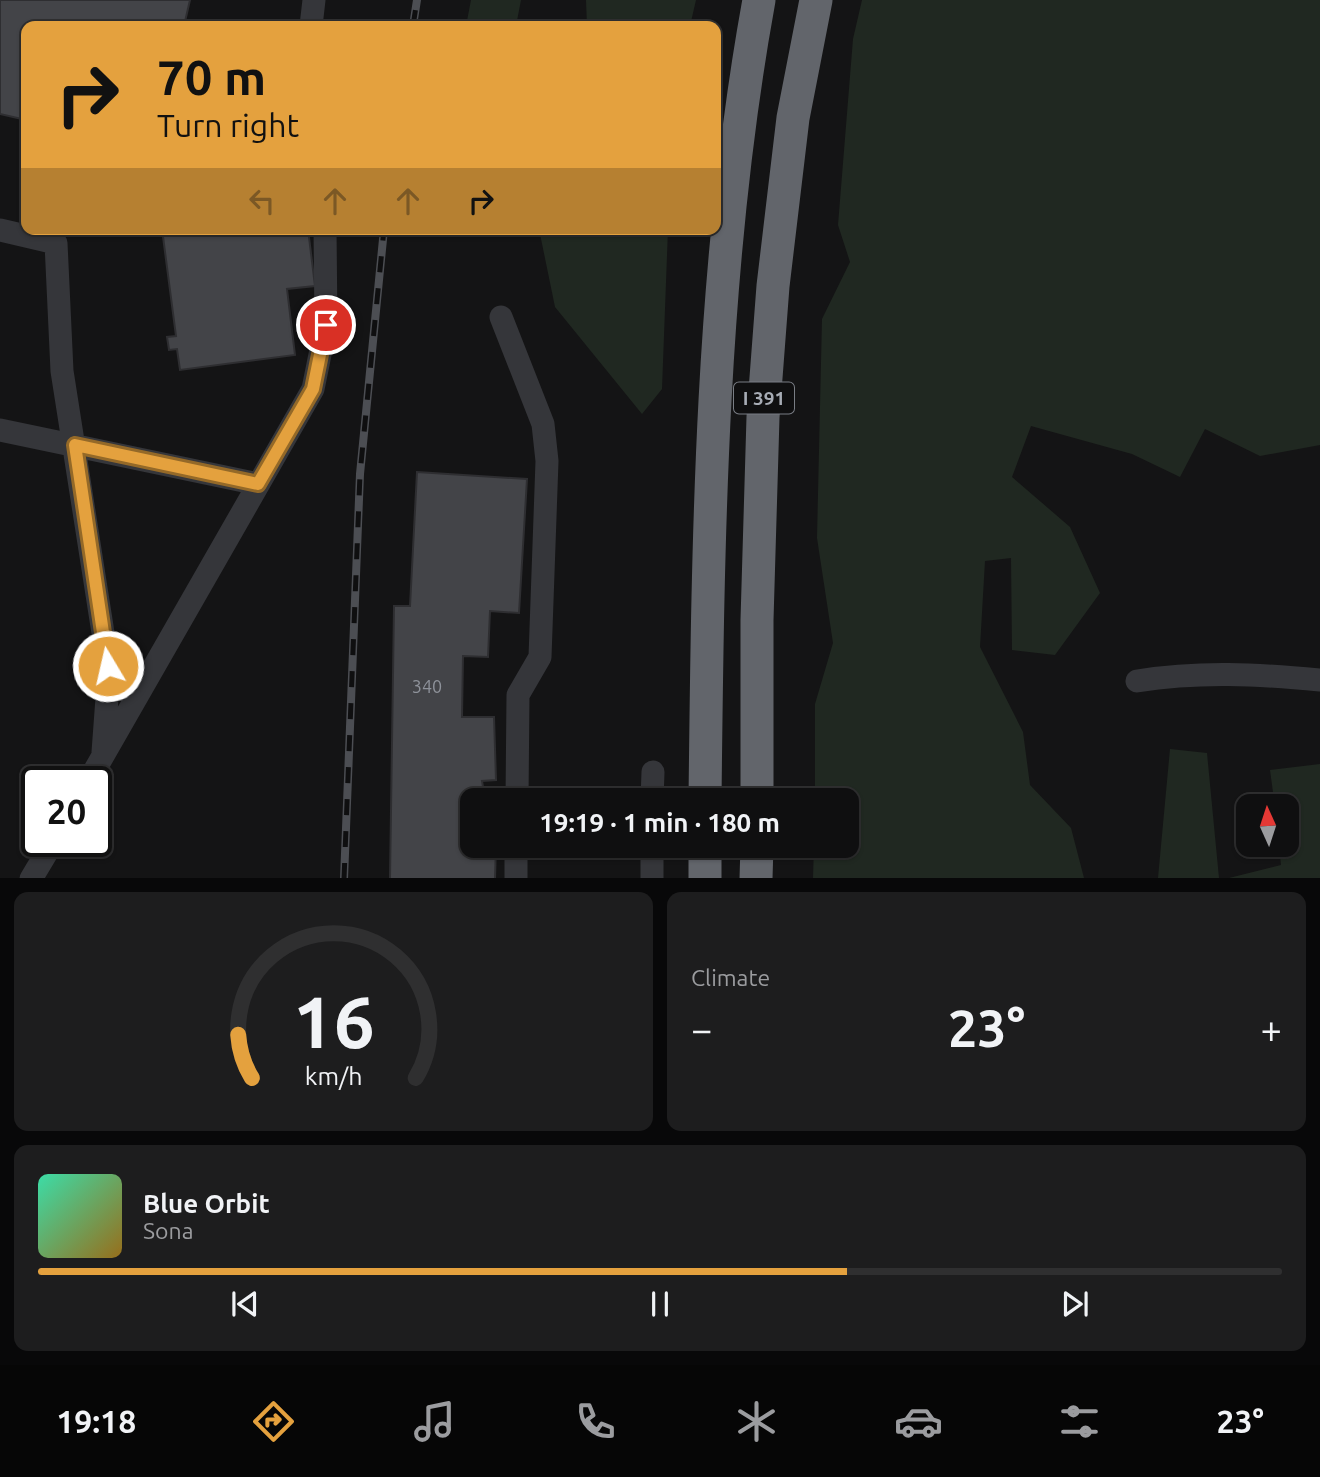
<!DOCTYPE html>
<html lang="en">
<head>
<meta charset="utf-8">
<style>
	:root { --surface:#0f0f10; --page:#1d1d1e; --text:#f1f3f6; --muted:#9b9c9f; --line:#2f2f30; --accent:#e4a13e }
	body { margin:0; font-family:Ubuntu,sans-serif; background:var(--page); color:var(--text); height:100vh; display:flex; flex-direction:column; font-size:26px; white-space:nowrap }
	* { box-sizing:border-box; margin:0 }
	p { font-size:23px; color:var(--muted) }
	.icon { flex:none; width:38px; height:38px; fill:none; stroke:currentColor; stroke-width:2; stroke-linecap:round; stroke-linejoin:round }
	.map { position:relative; height:878px; overflow:hidden }
	.side { display:flex; flex-direction:column; gap:14px; padding:14px; background:#080809; flex:1 }
	.side>* { flex:none }
	.hud { position:absolute; left:21px; top:21px; width:700px; height:214px; border-radius:14px; box-shadow:0 2px 5px #0004,0 0 0 2px var(--line); background:#e4a13e; color:#111; overflow:hidden }
	.needle { width:46px; rotate:357deg }
	.fabs { position:absolute; left:1236px; top:794px; display:grid; gap:14px }
	.fabs a { display:grid; place-items:center; width:63px; height:63px; border-radius:14px; background:var(--surface); box-shadow:0 2px 5px #0004,0 0 0 2px var(--line); font-size:35px }
	.speed { position:absolute; left:21px; top:766px; display:flex; gap:14px; font-size:35px; font-weight:700; text-align:center }
	.speed>* { display:grid; place-content:center; width:91px; height:91px; border-radius:50%; background:var(--surface); box-shadow:0 2px 5px #0004,0 0 0 2px var(--line); line-height:1 }
	.speed .limit { border:4px solid #111; border-radius:10px; background:#fff; color:#111 }
	.pin { position:absolute; display:grid; place-items:center; width:60px; height:60px; color:#fff; margin:-30px; border:4px solid #fff; border-radius:50%; box-shadow:0 2px 7px #0007 }
	.me { position:absolute; width:77px; margin:-38px; rotate:351deg; stroke-linejoin:round; filter:drop-shadow(0 0 5px #0008) }
	.turn { display:flex; align-items:center; gap:24px; height:147px; padding:0 21px; font-size:32px }
	.turn .icon { width:91px; height:91px; stroke-width:2.5 }
	.turn b { display:block; font-size:49px; line-height:60px }
	.lanes { display:flex; align-items:center; height:66px; padding:0 21px; background:#0003; justify-content:center; gap:35px; direction:ltr }
	.lanes .off { opacity:.35 }
	.big { font-size:52px; font-weight:600; line-height:1.1 }
	.side .widget { flex:1; display:flex; flex-direction:column; justify-content:center; gap:10px; min-width:0; padding:0 24px; border-radius:14px; background:var(--page) }
	.side .dial { align-items:center; gap:0 }
	.dial svg { height:182px; overflow:visible; fill:none; stroke:var(--line); stroke-width:7; stroke-linecap:round; text-anchor:middle }
	.dial text { fill:var(--text); stroke:none }
	.song { display:flex; align-items:center; gap:21px }
	.cover { width:84px; height:84px; border-radius:10px; background:linear-gradient(135deg,hsl(160 70% 55%),hsl(40 70% 35%)) }
	.played { height:7px; border-radius:4px; background:linear-gradient(90deg,var(--accent) 65%,var(--line) 65%) }
	.keys { display:flex; justify-content:space-around; direction:ltr }
	.heat { display:flex; justify-content:space-between; align-items:center; font-size:38px; direction:ltr }
	.side .tiles { flex:1; display:grid; gap:14px; grid-template-columns:1fr 1fr }
	.widget:last-child { grid-column:span 2 }
	.trip { position:absolute; left:460px; top:788px; width:399px; height:70px; border-radius:14px; background:var(--surface); box-shadow:0 2px 5px #0004,0 0 0 2px var(--line); font-weight:600; line-height:70px; text-align:center }
	.tabs { display:flex; height:112px; justify-content:space-around; align-items:center; background:#060606; color:var(--muted) }
	.tabs .icon { width:49px; height:49px }
	.tabs .selected { color:var(--accent) }
	.tabs b { font-size:32px; color:var(--text) }
	.map>svg:first-child { display:block }
</style>
</head>
<body>
<div class="map">
<svg width="1320" height="879" viewBox="0 0 1320 879">
	<rect width="100%" height="100%" fill="#141415"/>
	<path fill="#202821" d="M 471,0 L 521,0 L 516,26 L 466,26 Z
		M 586,0 L 696,0 L 690,26 L 587,26 Z
		M 862,0 L 1320,0 L 1320,445 L 1260,456 L 1205,429 L 1180,477 L 1132,454 L 1031,426 L 1012,477 L 1070,527 L 1100,593 L 1055,655 L 1012,650 L 1011,558 L 985,561 L 980,647 L 1023,732 L 1030,785 L 1071,828 L 1084,878 L 813,878 L 814,845 L 847,845 L 847,800 L 815,800 L 815,704 L 833,643 L 817,538 L 822,319 L 850,262 L 838,225 L 853,39 Z
		M 539,229 L 668,229 L 662,389 L 642,414 L 555,307 Z
		M 1170,749 L 1207,753 L 1219,878 L 1158,878 Z
		M 1320,764 L 1320,878 L 1229,878 L 1281,865 L 1279,845 L 1286,845 L 1286,807 L 1275,807 L 1270,770 Z"/>
	<path fill="#434448" stroke="#2e2e31" stroke-width="2" d="M 0,0 L 190,0 L 184,26 L 26,26 L 26,120 L 0,114 Z
		M 162,229 L 308,229 L 315,286 L 287,289 L 295,355 L 180,370 L 177,349 L 169,350 L 167,337 L 176,336 Z
		M 417,472 L 527,479 L 519,613 L 490,611 L 488,657 L 463,656 L 462,717 L 494,717 L 496,780 L 482,781 L 483,787 L 496,787 L 496,800 L 472,800 L 472,845 L 496,845 L 495,879 L 390,879 L 394,606 L 410,606 Z"/>
	<g fill="none" stroke-linecap="round" stroke-linejoin="round">
		<path stroke="#35363a" stroke-width="23" d="M 311,26 L 314,0
			M 0,230 L 56,243 L 62,371 L 109,671 L 103,752
			M 501,317 L 543,424 L 547,461 L 540,657 L 518,695 L 517,800
			M 0,430 L 258,484
			M 1137,681 C 1199,671 1257,674 1320,680
			M 88,782 L 313,389 L 326,325 L 325,229
			M 652,800 L 653,772
			M 31,879 L 53,842
			M 516,879 L 516,845
			M 652,879 L 652,845"/>
		<path stroke="#62656b" stroke-width="33" d="M 705,800 C 708,533 711,263 759,0
			M 757,800 L 757,620 L 763,417 L 773,286 L 793,118 L 816,0
			M 705,879 L 705,845
			M 756,879 L 757,845"/>
		<g stroke="#4c4e53" stroke-width="8">
			<path id="rail" d="M 413,26 L 417,0
				M 344,879 L 360,474 L 384,229"/>
		</g>
		<use href="#rail" stroke="#0f0f10" stroke-width="5" stroke-dasharray="16" stroke-linecap="butt"/>
	</g>
	<g fill="none" stroke-linecap="round" stroke-linejoin="round">
		<g stroke="#946928" stroke-width="18">
			<path id="route" d="M 108,666 L 75,445 L 258,484 L 313,389 L 326,325"/>
		</g>
		<use href="#route" stroke="#e4a13e" stroke-width="12"/>
	</g>
	<g text-anchor="middle" stroke-width="6" stroke-linejoin="round" paint-order="stroke">
		<g font-size="18" fill="#8e929a">
			<text x="427" y="693">340</text>
		</g>
		<rect fill="#0f0f10" stroke="#797d84" stroke-width="2" x="734" y="382.5" width="60" height="31" rx="5"/>
		<g font-size="19" font-weight="bold" fill="#a7acb5">
			<text x="764" y="405">I 391</text>
		</g>
	</g>
</svg>
<div class="fabs">
<a><svg class="needle" viewBox="-14 -14 28 28"><path d="M0-13l5 13h-10z" fill="#e53935"/><path d="M0 13l5-13h-10z" fill="#9b9c9f"/></svg></a>
</div>
<div class="speed"><div class="limit">20</div></div>
<div class="pin" style="left:326px;top:325px;background:#d93025"><svg class="icon" aria-label="arrive" viewBox="0 0 24 24"><path d="M6 21V4h12l-3 4 3 4H6"/></svg></div>
<svg class="me" style="left:108px;top:666px" viewBox="-20 -20 40 40"><circle r="17" fill="#e4a13e" stroke="#fff" stroke-width="3"/><path d="M0-11L8 9 0 5-8 9z" fill="#fff"/></svg>
<div class="trip">19:19 · 1 min · 180 m</div>
<div class="hud">
<div class="turn"><svg class="icon" aria-label="right" viewBox="0 0 24 24"><path d="M7 20v-9h11M14 6l5 5-5 5"/></svg><div><b>70 m</b>Turn right</div></div>
<div class="lanes"><svg class="icon off" aria-label="left" viewBox="0 0 24 24"><path d="M17 20v-9H6M10 6l-5 5 5 5"/></svg><svg class="icon off" aria-label="ahead" viewBox="0 0 24 24"><path d="M12 20V5M6 11l6-6 6 6"/></svg><svg class="icon off" aria-label="ahead" viewBox="0 0 24 24"><path d="M12 20V5M6 11l6-6 6 6"/></svg><svg class="icon" aria-label="right" viewBox="0 0 24 24"><path d="M7 20v-9h11M14 6l5 5-5 5"/></svg></div>
</div>
</div>
<section class="side">
<div class="tiles">
<div class="widget dial"><svg viewBox="0 0 100 80">
<path d="M14 69A42 42 0 1 1 86 69"/>
<path d="M14 69A42 42 0 0 1 8 50" stroke="#e4a13e"/>
<text x="50" y="56" font-size="32" font-weight="700">16</text>
<text x="50" y="72" font-size="11">km/h</text>
</svg></div>
<div class="widget"><p>Climate</p>
<div class="heat"><a>−</a><b class="big">23°</b><a>+</a></div>
</div>
<div class="widget">
<div class="song"><i class="cover"></i><div><b>Blue Orbit</b><p>Sona</p></div></div>
<div class="played"></div>
<div class="keys"><svg class="icon" aria-label="previous" viewBox="0 0 24 24"><path d="M18 5L8 12l10 7zM5 5v14"/></svg><svg class="icon" aria-label="pause" viewBox="0 0 24 24"><path d="M8 5v14M16 5v14"/></svg><svg class="icon" aria-label="next" viewBox="0 0 24 24"><path d="M6 5l10 7-10 7zM19 5v14"/></svg></div>
</div>
</div>
</section>
<nav class="tabs">
<b>19:18</b>
<svg class="icon selected" aria-label="directions" viewBox="0 0 24 24"><path d="M12 3l9 9-9 9-9-9zM9 14v-3h6M13 9l2 2-2 2"/></svg>
<svg class="icon" aria-label="music" viewBox="0 0 24 24"><path d="M9 18V5l10-2v13"/><circle cx="6" cy="18" r="3"/><circle cx="16" cy="16" r="3"/></svg>
<svg class="icon" aria-label="phone" viewBox="0 0 24 24"><path d="M5 4h4l2 5-3 2q2 4 5 5l2-3 5 2v4C11 20 4 13 5 4z"/></svg>
<svg class="icon" aria-label="climate" viewBox="0 0 24 24"><path d="M12 3v18M4 7l16 10M4 17L20 7"/></svg>
<svg class="icon" aria-label="car" viewBox="0 0 24 24"><path d="M5 17H2v-5l4-1 3-4h7l3 4 3 1v5h-3M9 17h6M6 11h13"/><circle cx="7" cy="17" r="2"/><circle cx="17" cy="17" r="2"/></svg>
<svg class="icon" aria-label="filters" viewBox="0 0 24 24"><path d="M4 7h16M4 17h16"/><circle cx="9" cy="7" r="2"/><circle cx="15" cy="17" r="2"/></svg>
<b>23°</b>
</nav>
</body>
</html>
